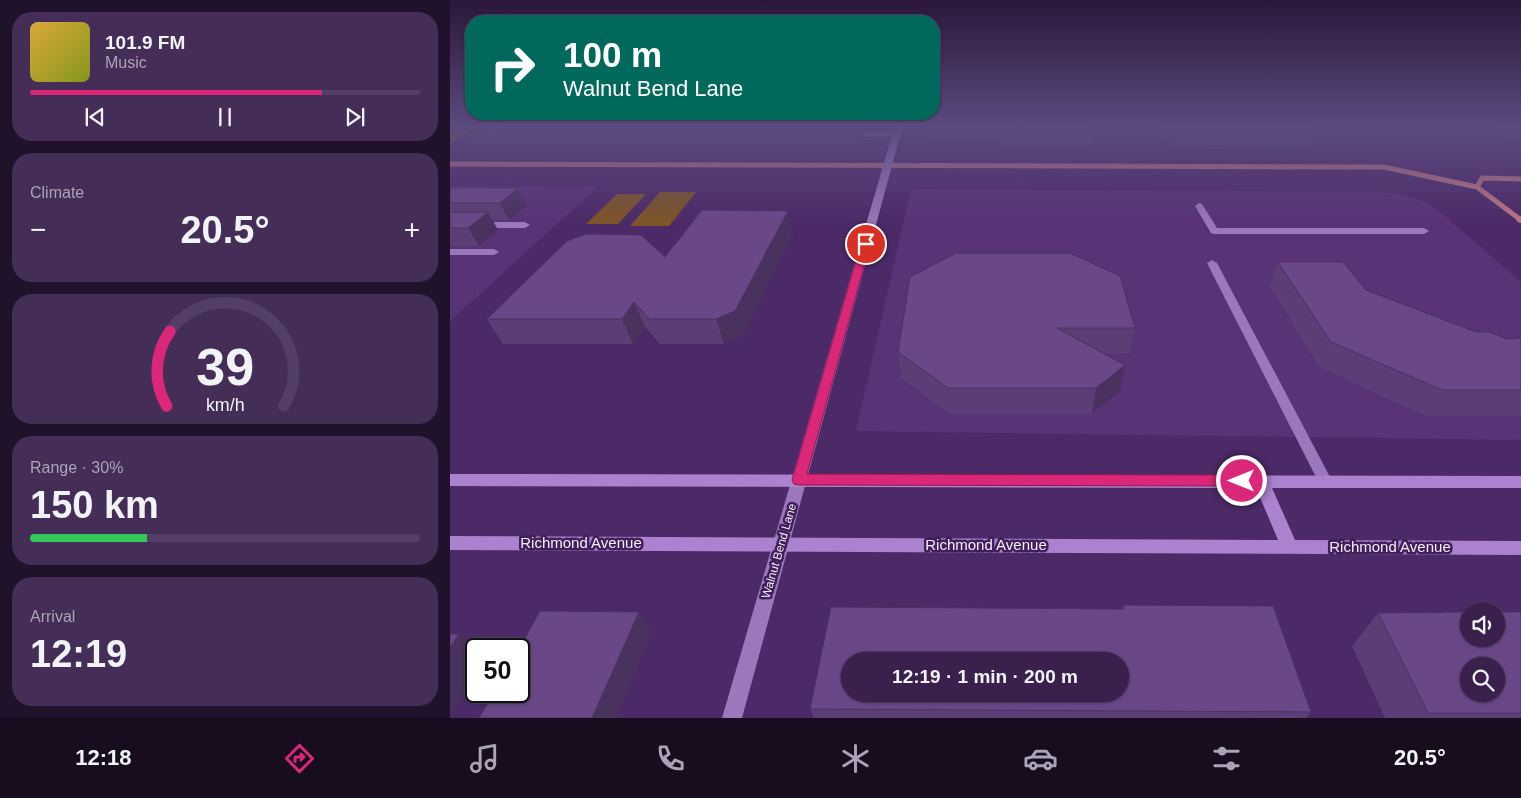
<!DOCTYPE html>
<html lang="en">
<head>
<meta charset="utf-8">
<style>
	:root { --surface:#39204d; --page:#442d57; --text:#f1f3f6; --muted:#aba3b6; --line:#533e65; --accent:#db2777 }
	body { margin:0; font-family:Helvetica,sans-serif; background:var(--page); color:var(--text); height:100vh; display:flex; flex-direction:column; font-size:19px; white-space:nowrap }
	* { box-sizing:border-box; margin:0 }
	p { font-size:16px; color:var(--muted) }
	.icon { flex:none; width:28px; height:28px; fill:none; stroke:currentColor; stroke-width:2; stroke-linecap:round; stroke-linejoin:round }
	.map { position:relative; flex:1; overflow:hidden }
	.side { display:flex; flex-direction:column; gap:12px; padding:12px; background:#1f122a; width:450px }
	.side>* { flex:none }
	.top-card { position:absolute; left:15px; top:15px; width:475px; height:105px; border-radius:20px; box-shadow:0 1px 4px #0004,0 0 0 1px var(--line); background:#00695c; color:#fff; overflow:hidden }
	.controls { position:absolute; left:1010px; top:602px; display:grid; gap:10px }
	.controls a { display:grid; place-items:center; width:45px; height:45px; border-radius:50%; background:var(--surface); box-shadow:0 1px 4px #0004,0 0 0 1px var(--line); font-size:25px }
	.speed { position:absolute; left:15px; top:638px; display:flex; gap:10px; font-size:25px; font-weight:700; text-align:center }
	.speed>* { display:grid; place-content:center; width:65px; height:65px; border-radius:50%; background:var(--surface); box-shadow:0 1px 4px #0004,0 0 0 1px var(--line); line-height:1 }
	.speed .limit { border:2px solid #111; border-radius:8px; background:#fff; color:#111 }
	.pin { position:absolute; display:grid; place-items:center; width:42px; height:42px; color:#fff; margin:-21px; border:2px solid #fff; border-radius:50%; box-shadow:0 1px 5px #0007 }
	.me { position:absolute; width:55px; margin:-28px; rotate:270deg; stroke-linejoin:round; filter:drop-shadow(0 0 4px #0008) }
	.turn { display:flex; align-items:center; gap:18px; height:105px; padding:0 15px; font-size:22px }
	.turn .icon { width:65px; height:65px; stroke-width:2.5 }
	.turn b { display:block; font-size:35px; line-height:42px }
	.big { font-size:38px; font-weight:700; line-height:1.1 }
	.side .card { flex:1; display:flex; flex-direction:column; justify-content:center; gap:8px; min-width:0; padding:0 18px; border-radius:20px; background:var(--page) }
	.side .dial { align-items:center; gap:0 }
	.dial svg { height:130px; overflow:visible; fill:none; stroke:var(--line); stroke-width:7; stroke-linecap:round; text-anchor:middle }
	.dial text { fill:var(--text); stroke:none }
	.song { display:flex; align-items:center; gap:15px }
	.cover { width:60px; height:60px; border-radius:8px; background:linear-gradient(135deg,hsl(40 70% 55%),hsl(70 70% 35%)) }
	.played { height:5px; border-radius:2px; background:linear-gradient(90deg,var(--accent) 75%,var(--line) 75%) }
	.keys { display:flex; justify-content:space-around; direction:ltr }
	.heat { display:flex; justify-content:space-between; align-items:center; font-size:28px; direction:ltr }
	.charge { height:8px; border-radius:4px; background:linear-gradient(90deg,#34c759 30%,var(--line) 0) }
	.trip { position:absolute; left:391px; top:652px; width:288px; height:50px; border-radius:25px; background:var(--surface); box-shadow:0 1px 4px #0004,0 0 0 1px var(--line); font-weight:700; line-height:50px; text-align:center }
	.dock { display:flex; height:80px; justify-content:space-around; align-items:center; background:#170d1f; color:var(--muted) }
	.dock .icon { width:35px; height:35px }
	.dock .active { color:var(--accent) }
	.dock b { font-size:22px; color:var(--text) }
	main { display:flex; flex:1; min-height:0 }
	.map>svg:first-child { display:block }
</style>
</head>
<body>
<main>
<section class="side">
<div class="card">
<div class="song"><i class="cover"></i><div><b>101.9 FM</b><p>Music</p></div></div>
<div class="played"></div>
<div class="keys"><svg class="icon" aria-label="previous" viewBox="0 0 24 24"><path d="M18 5L8 12l10 7zM5 5v14"/></svg><svg class="icon" aria-label="pause" viewBox="0 0 24 24"><path d="M8 5v14M16 5v14"/></svg><svg class="icon" aria-label="next" viewBox="0 0 24 24"><path d="M6 5l10 7-10 7zM19 5v14"/></svg></div>
</div>
<div class="card"><p>Climate</p>
<div class="heat"><a>−</a><b class="big">20.5°</b><a>+</a></div>
</div>
<div class="card dial"><svg viewBox="0 0 100 80">
<path d="M14 69A42 42 0 1 1 86 69"/>
<path d="M14 69A42 42 0 0 1 16 23" stroke="#db2777"/>
<text x="50" y="56" font-size="32" font-weight="700">39</text>
<text x="50" y="72" font-size="11">km/h</text>
</svg></div>
<div class="card"><p>Range · 30%</p><b class="big">150 km</b><div class="charge"></div></div>
<div class="card"><p>Arrival</p><b class="big">12:19</b></div>
</section>
<div class="map">
<svg width="1071" height="718" viewBox="0 0 1071 718">
	<rect width="100%" height="100%" fill="#4c2a67"/>
	<path fill="#583376" d="M 0,186 L 148,187 L 0,321 Z
		M 461,189 L 931,192 L 951,194 L 975,202 L 987,209 L 1071,282 L 1071,440 L 406,431 Z"/>
	<path fill="#7e5526" d="M 0,125 L 31,125 L 0,144 Z
		M 210,192 L 246,192 L 219,226 L 180,226 Z
		M 167,194 L 196,194 L 168,224 L 136,224 Z"/>
	<g fill="none" stroke-linecap="round" stroke-linejoin="round">
		<path stroke="#ba7682" stroke-width="5" d="M 0,164 L 934,167 L 1027,187 L 1071,220
			M 1027,187 L 1032,178 L 1071,179"/>
		<path stroke="#ba7682" stroke-width="6" d="M 1069,219 L 1071,220"/>
		<path fill="#9b77bb" fill-rule="evenodd" d="M 48,125 L 57,125 L 47,132 L 54,132 L 54,136 L 36,136 L 36,132 Z
			M 446,132 L 450,134 L 449,136 L 396,137 L 392,135 L 396,133 Z
			M 749,203 L 752,204 L 767,228 L 974,228 L 979,231 L 974,234 L 764,234 L 761,233 L 745,206 Z
			M 0,222 L 75,222 L 80,225 L 75,228 L 0,228 Z
			M 0,249 L 44,249 L 49,252 L 44,255 L 0,255 Z
			M 762,260 L 767,263 L 880,477 L 883,481 L 880,485 L 875,487 L 870,485 L 757,263 Z"/>
		<path fill="#9b77bb" fill-rule="evenodd" d="M 445,125 L 453,125 L 292,718 L 272,718 Z"/>
		<path fill="#ab82ce" fill-rule="evenodd" d="M 0,474 L 1071,476 L 1071,488 L 822,488 L 845,540 L 1071,541 L 1071,555 L 0,550 L 0,536 L 828,540 L 806,488 L 0,486 Z"/>
	</g>
	<path fill="#5b3e75" d="M 22,125 L 45,125 L 35,130 L 32,130 L 33,133 L 414,138 L 412,143 L 20,143 L 17,137 L 28,130 L 24,130 Z
		M 50,125 L 422,125 L 421,126 L 418,126 L 417,130 L 53,130 Z
		M 483,125 L 645,125 L 642,145 L 549,145 L 549,141 L 483,140 Z
		M 708,125 L 861,125 L 865,128 L 859,146 L 720,145 Z
		M 1038,125 L 1071,125 L 1071,138 L 1061,138 Z
		M 0,188 L 68,188 L 77,206 L 59,220 L 42,220 L 48,230 L 29,246 L 0,246 Z
		M 343,233 L 293,336 L 274,344 L 210,344 L 195,327 L 183,344 L 53,344 L 37,319 L 215,257 Z
		M 828,262 L 916,290 L 1026,332 L 1057,339 L 1071,338 L 1071,416 L 975,416 L 869,367 L 820,286 Z
		M 460,277 L 685,328 L 680,353 L 653,353 L 670,391 L 642,414 L 500,414 L 451,378 L 448,352 Z
		M 673,605 L 861,712 L 856,718 L 364,718 L 360,709 L 672,609 Z
		M 1071,612 L 1071,718 L 935,718 L 902,646 L 928,613 Z"/>
	<path fill="#4a325f" d="M 32,125 L 45,125 L 35,130 Z
		M 413,133 L 414,138 L 412,143 L 411,137 Z
		M 68,188 L 77,206 L 59,220 L 50,203 Z
		M 338,211 L 343,233 L 293,336 L 274,344 L 266,319 Z
		M 38,212 L 48,230 L 29,246 L 18,228 Z
		M 184,302 L 195,327 L 183,344 L 172,319 Z
		M 675,365 L 670,391 L 642,414 L 646,388 Z
		M 189,612 L 202,632 L 166,718 L 142,718 Z
		M 9,634 L 26,650 L 26,674 L 0,716 L 0,648 Z"/>
	<path fill="#6a4888" stroke="#4a325f" fill-rule="evenodd" d="M 550,125 L 642,125 L 644,129 L 550,129 Z
		M 722,125 L 861,125 L 865,128 L 723,128 Z
		M 31,128 L 33,133 L 413,133 L 411,137 L 17,137 Z
		M 0,188 L 68,188 L 50,203 L 0,203 Z
		M 252,210 L 338,211 L 285,311 L 266,319 L 199,319 L 184,302 L 172,319 L 37,319 L 117,241 L 136,234 L 191,235 L 215,257 Z
		M 0,212 L 38,212 L 18,228 L 0,228 Z
		M 506,253 L 620,253 L 670,276 L 685,328 L 607,328 L 675,365 L 646,388 L 498,388 L 448,352 L 460,277 Z
		M 828,262 L 893,262 L 916,290 L 1026,332 L 1039,332 L 1057,339 L 1071,338 L 1071,390 L 992,390 L 881,342 Z
		M 673,605 L 823,606 L 861,712 L 360,709 L 381,607 L 674,609 ZM 400,661 L 670,661 L 670,694 L 400,694 Z
		M 90,611 L 189,612 L 142,718 L 29,718 L 45,691 L 69,691 L 69,649 Z
		M 1019,612 L 1019,639 L 1046,639 L 1046,612 L 1071,612 L 1071,713 L 978,713 L 928,613 ZM 1019,666 L 1046,666 L 1046,694 L 1019,694 Z
		M 0,634 L 9,634 L 0,648 Z"/>
	<linearGradient id="sky" x2="0" y2="1"><stop stop-color="#2a1739"/><stop offset="0.56" stop-color="#5b4a7f"/><stop offset="1" stop-color="#5b4a7f" stop-opacity="0"/></linearGradient>
	<rect width="1071" height="225" fill="url(#sky)"/>
	<path fill="#db2777" stroke="#8e194d" d="M 416,241 L 420,244 L 357,474 L 792,475 L 797,477 L 799,481 L 797,485 L 792,486 L 349,485 L 344,484 L 342,480 L 411,244 Z"/>
	<g text-anchor="middle" stroke-width="5" stroke-linejoin="round" paint-order="stroke">
		<g font-size="12" fill="#f4edfb" stroke="#411f5b">
			<text transform="translate(329 551) rotate(-74)" y="4">Walnut Bend Lane</text>
		</g>
		<g font-size="15" fill="#f4edfb" stroke="#411f5b">
			<text x="131" y="548">Richmond Avenue</text>
			<text x="536" y="550">Richmond Avenue</text>
			<text x="940" y="552">Richmond Avenue</text>
		</g>
	</g>
</svg>
<div class="controls">
<a><svg class="icon" aria-label="sound" viewBox="0 0 24 24"><path d="M4 9h4l5-4v14l-5-4H4zM17 9q2 3 0 6"/></svg></a>
<a><svg class="icon" aria-label="search" viewBox="0 0 24 24"><circle cx="10" cy="10" r="6"/><path d="M15 15l6 6"/></svg></a>
</div>
<div class="speed"><div class="limit">50</div></div>
<div class="pin" style="left:416px;top:244px;background:#d93025"><svg class="icon" aria-label="arrive" viewBox="0 0 24 24"><path d="M6 21V4h12l-3 4 3 4H6"/></svg></div>
<svg class="me" style="left:792px;top:481px" viewBox="-20 -20 40 40"><circle r="17" fill="#db2777" stroke="#fff" stroke-width="3"/><path d="M0-11L8 9 0 5-8 9z" fill="#fff"/></svg>
<div class="trip">12:19 · 1 min · 200 m</div>
<div class="top-card">
<div class="turn"><svg class="icon" aria-label="right" viewBox="0 0 24 24"><path d="M7 20v-9h11M14 6l5 5-5 5"/></svg><div><b>100 m</b>Walnut Bend Lane</div></div>
</div>
</div>
</main>
<nav class="dock">
<b>12:18</b>
<svg class="icon active" aria-label="directions" viewBox="0 0 24 24"><path d="M12 3l9 9-9 9-9-9zM9 14v-3h6M13 9l2 2-2 2"/></svg>
<svg class="icon" aria-label="music" viewBox="0 0 24 24"><path d="M9 18V5l10-2v13"/><circle cx="6" cy="18" r="3"/><circle cx="16" cy="16" r="3"/></svg>
<svg class="icon" aria-label="phone" viewBox="0 0 24 24"><path d="M5 4h4l2 5-3 2q2 4 5 5l2-3 5 2v4C11 20 4 13 5 4z"/></svg>
<svg class="icon" aria-label="climate" viewBox="0 0 24 24"><path d="M12 3v18M4 7l16 10M4 17L20 7"/></svg>
<svg class="icon" aria-label="car" viewBox="0 0 24 24"><path d="M5 17H2v-5l4-1 3-4h7l3 4 3 1v5h-3M9 17h6M6 11h13"/><circle cx="7" cy="17" r="2"/><circle cx="17" cy="17" r="2"/></svg>
<svg class="icon" aria-label="filters" viewBox="0 0 24 24"><path d="M4 7h16M4 17h16"/><circle cx="9" cy="7" r="2"/><circle cx="15" cy="17" r="2"/></svg>
<b>20.5°</b>
</nav>
</body>
</html>
